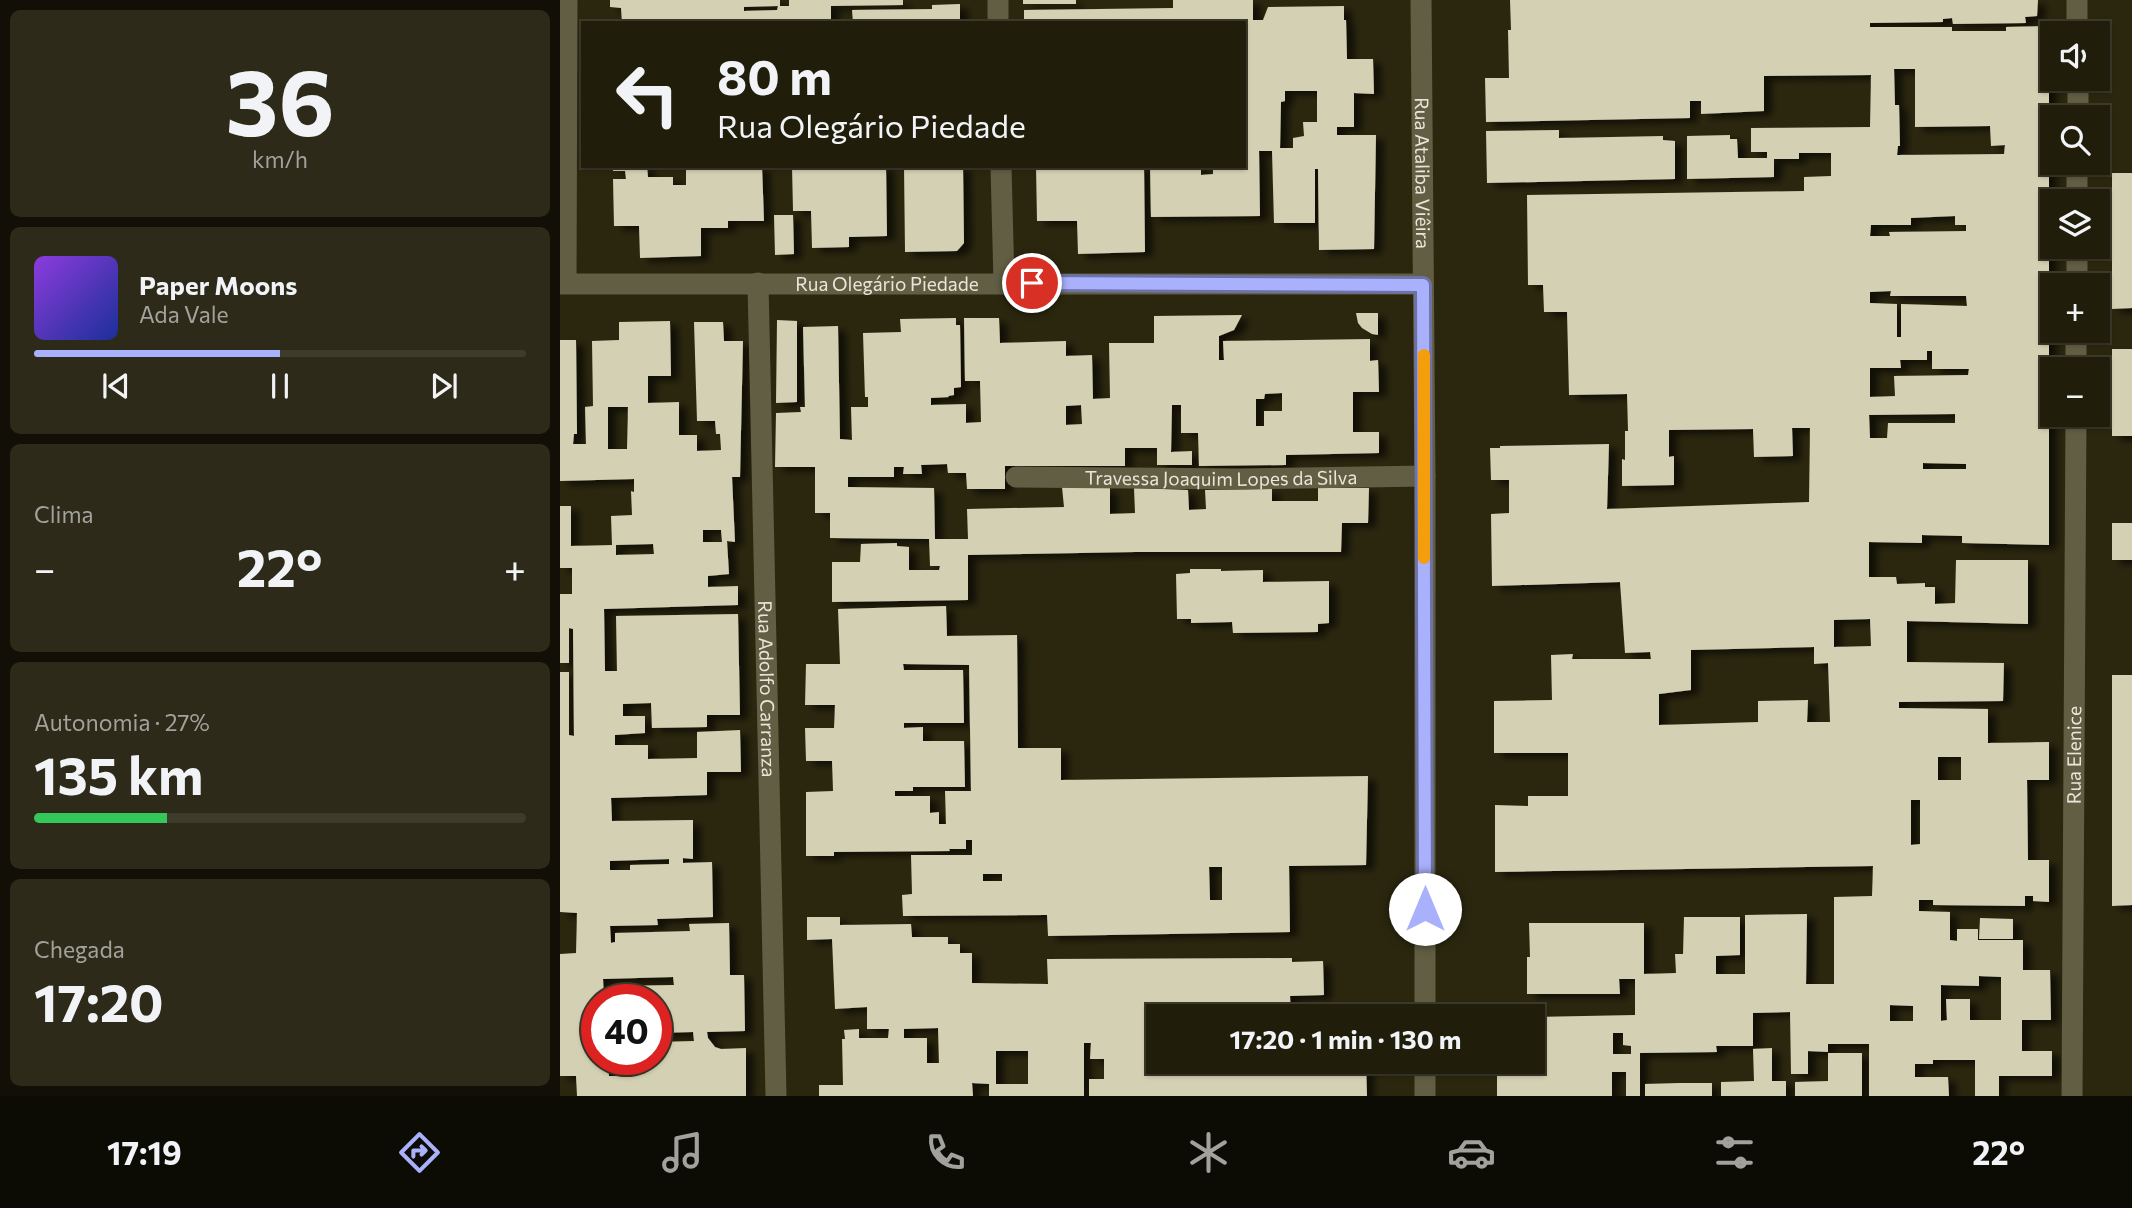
<!DOCTYPE html>
<html lang="pt">
<head>
<meta charset="utf-8">
<style>
	:root { --surface:#201d0b; --page:#2d2a19; --text:#f1f3f6; --muted:#a2a29d; --line:#3d3b2c; --accent:#a9b0fc }
	body { margin:0; font-family:Commissioner,sans-serif; background:var(--page); color:var(--text); height:100vh; display:flex; flex-direction:column; font-size:26px; white-space:nowrap }
	* { box-sizing:border-box; margin:0 }
	p { font-size:23px; color:var(--muted) }
	.icon { flex:none; width:38px; height:38px; fill:none; stroke:currentColor; stroke-width:2; stroke-linecap:round; stroke-linejoin:round }
	.map { position:relative; flex:1; overflow:hidden }
	.side { display:flex; flex-direction:column; gap:10px; padding:10px; background:#121006; width:560px }
	.side>* { flex:none }
	.guide { position:absolute; left:21px; top:21px; width:665px; height:147px; border-radius:0px; box-shadow:0 2px 5px #0004,0 0 0 2px var(--line); background:#201d0b; color:var(--text); overflow:hidden }
	.buttons { position:absolute; left:1480px; top:21px; display:grid; gap:14px }
	.buttons a { display:grid; place-items:center; width:70px; height:70px; border-radius:0px; background:var(--surface); box-shadow:0 2px 5px #0004,0 0 0 2px var(--line); font-size:35px }
	.speed { position:absolute; left:21px; top:984px; display:flex; gap:14px; font-size:35px; font-weight:700; text-align:center }
	.speed>* { display:grid; place-content:center; width:91px; height:91px; border-radius:50%; background:var(--surface); box-shadow:0 2px 5px #0004,0 0 0 2px var(--line); line-height:1 }
	.speed .limit { border:10px solid #d22; background:#fff; color:#111 }
	.pin { position:absolute; display:grid; place-items:center; width:60px; height:60px; color:#fff; margin:-30px; border:4px solid #fff; border-radius:50%; box-shadow:0 2px 7px #0007 }
	.me { position:absolute; width:77px; margin:-38px; rotate:0deg; stroke-linejoin:round; filter:drop-shadow(0 0 5px #0008) }
	.turn { display:flex; align-items:center; gap:24px; height:147px; padding:0 21px; font-size:32px }
	.turn .icon { width:91px; height:91px; stroke-width:2.5 }
	.turn b { display:block; font-size:49px; line-height:60px }
	.big { font-size:52px; font-weight:700; line-height:1.1 }
	.side .tile { flex:1; display:flex; flex-direction:column; justify-content:center; gap:10px; min-width:0; padding:0 24px; border-radius:10px; background:var(--page) }
	.side .dial { align-items:center; gap:0 }
	.dial b { font-size:91px; line-height:1 }
	.song { display:flex; align-items:center; gap:21px }
	.cover { width:84px; height:84px; border-radius:10px; background:linear-gradient(135deg,hsl(270 70% 55%),hsl(230 70% 35%)) }
	.played { height:7px; border-radius:4px; background:linear-gradient(90deg,var(--accent) 50%,var(--line) 50%) }
	.keys { display:flex; justify-content:space-around; direction:ltr }
	.heat { display:flex; justify-content:space-between; align-items:center; font-size:38px; direction:ltr }
	.charge { height:10px; border-radius:5px; background:linear-gradient(90deg,#34c759 27%,var(--line) 0) }
	.trip { position:absolute; left:586px; top:1004px; width:399px; height:70px; border-radius:0px; background:var(--surface); box-shadow:0 2px 5px #0004,0 0 0 2px var(--line); font-weight:700; line-height:70px; text-align:center }
	.dock { display:flex; height:112px; justify-content:space-around; align-items:center; background:#0d0c04; color:var(--muted) }
	.dock .icon { width:49px; height:49px }
	.dock .selected { color:var(--accent) }
	.dock b { font-size:32px; color:var(--text) }
	main { display:flex; flex:1; min-height:0 }
	.map>svg:first-child { display:block }
</style>
</head>
<body>
<main>
<section class="side">
<div class="tile dial"><b>36</b><p>km/h</p></div>
<div class="tile">
<div class="song"><i class="cover"></i><div><b>Paper Moons</b><p>Ada Vale</p></div></div>
<div class="played"></div>
<div class="keys"><svg class="icon" aria-label="previous" viewBox="0 0 24 24"><path d="M18 5L8 12l10 7zM5 5v14"/></svg><svg class="icon" aria-label="pause" viewBox="0 0 24 24"><path d="M8 5v14M16 5v14"/></svg><svg class="icon" aria-label="next" viewBox="0 0 24 24"><path d="M6 5l10 7-10 7zM19 5v14"/></svg></div>
</div>
<div class="tile"><p>Clima</p>
<div class="heat"><a>−</a><b class="big">22°</b><a>+</a></div>
</div>
<div class="tile"><p>Autonomia · 27%</p><b class="big">135 km</b><div class="charge"></div></div>
<div class="tile"><p>Chegada</p><b class="big">17:20</b></div>
</section>
<div class="map">
<svg width="1572" height="1096" viewBox="0 0 1572 1096">
	<defs>
		<filter id="shadow"><feDropShadow dx="8" dy="4.5" stdDeviation="3.5" flood-color="#0009"/></filter>
	</defs>
	<rect width="100%" height="100%" fill="#2b270f"/>
	<path fill="#d4d0b3" fill-rule="evenodd" filter="url(#shadow)" d="M 50,0 L 220,0 L 220,6 L 229,6 L 229,0 L 343,0 L 343,5 L 271,6 L 271,23 L 62,23 L 61,8 L 50,7 ZM 218,6 L 217,10 L 184,11 L 184,7 Z
		M 463,0 L 516,0 L 516,4 L 463,4 Z
		M 613,0 L 693,0 L 693,20 L 703,20 L 708,7 L 784,6 L 784,20 L 786,20 L 787,59 L 813,59 L 814,94 L 794,93 L 794,127 L 777,127 L 777,135 L 816,135 L 814,249 L 759,250 L 758,169 L 755,169 L 755,223 L 714,223 L 712,151 L 699,151 L 700,216 L 591,217 L 590,166 L 641,166 L 641,175 L 653,174 L 653,166 L 684,166 L 684,23 L 464,23 L 464,10 L 613,8 ZM 725,91 L 757,91 L 757,122 L 743,122 L 744,136 L 733,138 L 733,148 L 720,148 L 721,102 L 725,101 Z
		M 950,0 L 1478,0 L 1477,16 L 1465,17 L 1466,23 L 1393,24 L 1392,18 L 1383,19 L 1383,22 L 1310,23 L 1310,27 L 1392,27 L 1392,31 L 1446,31 L 1446,27 L 1489,26 L 1489,545 L 1402,543 L 1402,536 L 1362,535 L 1362,543 L 1309,542 L 1309,577 L 1336,577 L 1337,584 L 1365,583 L 1365,587 L 1375,587 L 1375,604 L 1395,603 L 1396,560 L 1468,560 L 1468,624 L 1347,621 L 1347,662 L 1444,663 L 1443,701 L 1339,702 L 1339,708 L 1428,709 L 1428,743 L 1489,742 L 1489,780 L 1467,780 L 1468,860 L 1489,860 L 1489,902 L 1473,901 L 1473,896 L 1465,896 L 1465,906 L 1373,905 L 1373,900 L 1359,900 L 1359,911 L 1390,912 L 1390,940 L 1397,941 L 1397,929 L 1418,929 L 1418,940 L 1463,940 L 1463,970 L 1490,970 L 1491,1020 L 1462,1020 L 1462,1051 L 1492,1051 L 1492,1076 L 1439,1076 L 1439,1096 L 1415,1096 L 1415,1060 L 1373,1060 L 1373,1064 L 1355,1064 L 1355,1077 L 1388,1077 L 1389,1096 L 1309,1096 L 1309,1044 L 1268,1044 L 1268,1052 L 1248,1051 L 1248,1074 L 1231,1074 L 1230,1012 L 1193,1013 L 1193,1046 L 1156,1046 L 1157,1052 L 1080,1053 L 1080,1096 L 1066,1096 L 1066,1072 L 1052,1072 L 1052,1096 L 937,1096 L 937,1062 L 973,1062 L 973,1017 L 1075,1015 L 1075,979 L 1059,979 L 1060,994 L 967,994 L 967,957 L 970,957 L 969,923 L 1084,923 L 1084,974 L 1116,973 L 1115,954 L 1123,954 L 1124,917 L 1180,917 L 1180,955 L 1156,956 L 1156,974 L 1185,974 L 1185,915 L 1247,914 L 1246,984 L 1274,984 L 1274,897 L 1312,896 L 1313,866 L 935,872 L 935,805 L 968,806 L 968,796 L 1008,796 L 1008,753 L 934,753 L 934,701 L 992,700 L 991,655 L 1013,654 L 1012,659 L 1091,659 L 1090,652 L 1065,653 L 1060,582 L 932,586 L 931,514 L 949,513 L 949,480 L 931,480 L 930,448 L 940,448 L 940,446 L 1049,444 L 1047,509 L 1249,502 L 1250,428 L 1232,428 L 1233,456 L 1194,457 L 1193,429 L 1109,430 L 1109,457 L 1114,456 L 1114,485 L 1062,486 L 1062,459 L 1065,460 L 1065,431 L 1068,431 L 1067,394 L 1009,395 L 1007,312 L 984,312 L 983,285 L 968,285 L 967,195 L 1244,191 L 1244,177 L 1271,176 L 1271,153 L 1239,153 L 1239,159 L 1214,159 L 1214,177 L 1127,179 L 1127,136 L 1170,135 L 1170,139 L 1177,139 L 1178,158 L 1207,158 L 1207,152 L 1191,152 L 1191,128 L 1310,127 L 1311,75 L 1204,76 L 1204,111 L 1141,114 L 1141,101 L 1130,101 L 1130,118 L 926,122 L 925,78 L 949,78 L 948,30 L 951,30 ZM 1334,69 L 1355,69 L 1355,127 L 1430,126 L 1431,146 L 1445,145 L 1444,154 L 1337,155 L 1338,146 L 1340,146 L 1339,105 L 1335,105 ZM 1395,216 L 1395,225 L 1406,225 L 1406,231 L 1329,232 L 1330,236 L 1310,236 L 1311,225 L 1351,225 L 1351,218 ZM 1331,291 L 1330,296 L 1406,296 L 1407,306 L 1341,304 L 1341,337 L 1337,337 L 1337,304 L 1310,303 L 1310,292 ZM 1367,351 L 1372,351 L 1372,369 L 1409,369 L 1408,375 L 1334,376 L 1335,396 L 1310,397 L 1310,368 L 1341,368 L 1340,360 L 1367,360 ZM 1395,414 L 1395,423 L 1328,423 L 1327,438 L 1310,438 L 1309,415 ZM 1363,463 L 1406,464 L 1406,469 L 1363,469 ZM 1310,619 L 1311,646 L 1274,647 L 1274,620 ZM 1254,647 L 1254,664 L 1268,663 L 1270,722 L 1247,722 L 1248,700 L 1198,701 L 1198,722 L 1099,725 L 1099,694 L 1131,690 L 1131,650 ZM 1378,757 L 1401,757 L 1401,780 L 1378,780 ZM 1351,800 L 1360,800 L 1360,844 L 1351,845 ZM 1419,976 L 1441,977 L 1441,1020 L 1410,1020 L 1410,999 L 1386,999 L 1387,1020 L 1381,1021 L 1381,985 L 1419,986 ZM 1330,1005 L 1353,1006 L 1353,1021 L 1330,1021 ZM 1053,1033 L 1063,1033 L 1063,1045 L 1071,1046 L 1071,1054 L 1053,1054 Z
		M 400,4 L 400,23 L 293,23 L 292,10 L 372,9 L 372,5 Z
		M 999,130 L 999,138 L 1103,136 L 1103,140 L 1115,141 L 1115,179 L 927,183 L 926,131 Z
		M 53,166 L 87,166 L 88,177 L 113,177 L 113,185 L 126,185 L 126,166 L 202,166 L 204,221 L 168,221 L 168,228 L 141,228 L 141,256 L 80,258 L 79,226 L 54,226 L 53,179 L 66,179 L 65,171 L 53,171 Z
		M 232,166 L 326,166 L 327,236 L 289,237 L 289,247 L 252,248 L 251,211 L 233,211 Z
		M 344,166 L 403,166 L 404,243 L 397,251 L 345,252 Z
		M 476,166 L 584,166 L 585,252 L 518,254 L 517,221 L 477,221 Z
		M 1552,173 L 1572,173 L 1572,308 L 1552,309 Z
		M 214,215 L 233,215 L 234,254 L 215,255 Z
		M 796,313 L 818,313 L 818,335 L 812,334 L 802,328 L 798,323 Z
		M 682,315 L 674,330 L 659,336 L 659,360 L 664,360 L 663,341 L 810,339 L 810,361 L 818,360 L 819,392 L 793,392 L 793,432 L 819,432 L 819,453 L 726,455 L 726,465 L 639,466 L 638,433 L 621,433 L 621,405 L 612,405 L 611,452 L 632,451 L 632,465 L 597,465 L 597,448 L 565,448 L 565,466 L 445,466 L 445,489 L 407,489 L 406,473 L 388,473 L 387,464 L 361,465 L 362,474 L 343,474 L 344,467 L 334,467 L 334,477 L 288,477 L 288,487 L 374,488 L 375,539 L 408,539 L 407,509 L 504,507 L 502,487 L 550,488 L 550,514 L 575,513 L 574,488 L 628,490 L 629,510 L 646,509 L 645,490 L 712,489 L 712,501 L 758,501 L 758,488 L 809,488 L 808,523 L 782,523 L 781,552 L 575,552 L 408,555 L 408,600 L 272,602 L 272,562 L 300,562 L 301,544 L 337,543 L 337,546 L 349,547 L 349,570 L 379,570 L 380,566 L 370,566 L 369,539 L 270,538 L 270,513 L 255,513 L 255,467 L 215,467 L 216,413 L 241,412 L 240,407 L 245,407 L 243,327 L 278,326 L 280,439 L 292,440 L 291,407 L 308,407 L 308,397 L 305,397 L 303,333 L 341,332 L 340,319 L 396,318 L 396,325 L 400,325 L 401,387 L 394,388 L 394,395 L 388,396 L 389,397 L 371,398 L 371,405 L 406,404 L 406,423 L 421,422 L 420,381 L 405,381 L 404,318 L 439,318 L 440,343 L 506,341 L 506,356 L 532,355 L 533,399 L 550,398 L 549,343 L 594,343 L 594,316 ZM 722,393 L 722,411 L 704,411 L 704,426 L 696,426 L 696,399 L 704,399 L 705,394 ZM 521,405 L 522,424 L 506,425 L 506,406 Z
		M 217,320 L 237,321 L 237,402 L 216,403 Z
		M 110,321 L 111,376 L 88,376 L 88,403 L 119,402 L 119,435 L 137,435 L 137,451 L 161,450 L 160,434 L 156,434 L 155,421 L 137,421 L 134,322 L 163,322 L 164,341 L 183,341 L 180,477 L 172,477 L 175,542 L 167,541 L 169,574 L 148,576 L 148,587 L 178,586 L 178,605 L 44,609 L 45,671 L 57,671 L 56,616 L 178,614 L 180,715 L 147,715 L 147,727 L 92,728 L 91,703 L 63,704 L 63,716 L 85,716 L 85,733 L 55,735 L 55,745 L 88,745 L 88,759 L 137,758 L 137,732 L 180,730 L 181,772 L 147,772 L 147,795 L 51,798 L 52,821 L 133,820 L 133,859 L 123,858 L 123,863 L 152,862 L 153,917 L 97,919 L 98,925 L 50,926 L 51,943 L 55,942 L 55,933 L 130,931 L 129,924 L 169,923 L 170,975 L 184,975 L 185,1031 L 147,1032 L 148,1038 L 155,1047 L 161,1049 L 186,1048 L 186,1096 L 17,1096 L 16,1076 L 0,1076 L 0,954 L 16,953 L 17,913 L 0,912 L 0,672 L 9,672 L 9,735 L 14,736 L 13,629 L 9,628 L 9,663 L 0,663 L 0,594 L 12,594 L 12,568 L 0,568 L 0,506 L 11,506 L 11,546 L 52,545 L 51,516 L 72,515 L 71,491 L 74,492 L 74,479 L 0,481 L 0,340 L 16,340 L 17,434 L 14,434 L 13,444 L 26,444 L 25,407 L 33,406 L 32,341 L 59,340 L 59,322 ZM 48,407 L 68,407 L 67,449 L 48,449 ZM 143,530 L 161,530 L 162,542 L 143,542 ZM 93,544 L 94,554 L 56,555 L 56,545 ZM 109,859 L 109,864 L 70,865 L 70,870 L 50,870 L 50,861 ZM 113,977 L 114,985 L 50,986 L 51,999 L 96,999 L 96,1033 L 133,1032 L 134,1041 L 96,1042 L 96,1059 L 62,1059 L 63,1076 L 49,1076 L 48,1059 L 37,1059 L 37,999 L 44,999 L 43,979 Z
		M 1552,349 L 1572,349 L 1572,436 L 1552,436 Z
		M 1552,523 L 1572,523 L 1572,560 L 1552,560 Z
		M 630,569 L 661,569 L 661,571 L 703,570 L 703,582 L 769,581 L 769,623 L 758,624 L 758,632 L 673,633 L 672,622 L 631,623 L 631,619 L 617,619 L 616,574 L 630,573 Z
		M 386,606 L 387,636 L 457,635 L 458,748 L 501,748 L 501,780 L 808,776 L 806,865 L 729,866 L 730,932 L 488,936 L 487,915 L 343,916 L 342,895 L 352,894 L 351,855 L 412,855 L 412,840 L 406,840 L 406,849 L 389,849 L 390,851 L 274,852 L 274,856 L 246,856 L 246,792 L 273,791 L 272,761 L 246,761 L 245,728 L 274,728 L 275,705 L 245,705 L 246,664 L 280,664 L 278,609 ZM 343,664 L 409,665 L 411,791 L 385,791 L 386,824 L 379,824 L 379,812 L 370,813 L 370,796 L 335,796 L 335,791 L 353,791 L 353,787 L 405,787 L 404,741 L 363,741 L 363,727 L 344,728 L 344,723 L 404,723 L 403,670 L 344,670 ZM 649,867 L 662,867 L 662,900 L 650,900 ZM 423,874 L 442,874 L 442,881 L 423,881 Z
		M 1552,675 L 1572,675 L 1572,905 L 1552,906 Z
		M 247,917 L 280,917 L 280,925 L 351,924 L 352,937 L 388,937 L 388,944 L 400,944 L 400,953 L 412,953 L 412,983 L 488,984 L 487,959 L 732,958 L 732,962 L 763,961 L 764,995 L 730,996 L 731,1017 L 598,1017 L 598,1062 L 675,1062 L 675,1067 L 691,1066 L 691,1062 L 806,1062 L 807,1096 L 529,1096 L 529,1079 L 544,1079 L 544,1059 L 530,1059 L 531,1043 L 524,1043 L 524,1096 L 429,1096 L 429,1084 L 412,1083 L 413,1096 L 259,1096 L 259,1085 L 283,1085 L 282,1039 L 285,1039 L 284,1030 L 299,1029 L 299,1038 L 328,1038 L 329,1029 L 307,1029 L 307,1007 L 275,1009 L 272,939 L 247,940 ZM 378,1028 L 379,1063 L 367,1063 L 367,1038 L 344,1038 L 344,1029 ZM 436,1051 L 468,1051 L 468,1084 L 436,1084 Z
		M 1420,918 L 1453,919 L 1453,939 L 1419,939 Z
		M 1212,1048 L 1212,1081 L 1226,1081 L 1226,1096 L 1161,1096 L 1161,1082 L 1194,1081 L 1193,1049 Z
		M 1268,1053 L 1302,1053 L 1302,1096 L 1235,1096 L 1235,1082 L 1268,1081 Z
		M 1119,1083 L 1152,1083 L 1152,1096 L 1085,1096 L 1085,1084 Z"/>
	<g fill="none" stroke-linecap="round" stroke-linejoin="round">
		<g stroke="#625e44" stroke-width="21">
			<path d="M 438,0 L 438,23"/>
			<path id="s1" d="M 861,0 L 865,476 L 865,1017"/>
			<path d="M 1517,0 L 1517,33"/>
			<path d="M 1518,117 L 1518,79"/>
			<path d="M 441,166 L 444,283"/>
			<path d="M 1517,201 L 1517,163"/>
			<path d="M 6,283 L 7,0"/>
			<path id="s2" d="M 198,283 L 216,1096"/>
			<path id="s3" d="M 0,284 L 863,284"/>
			<path d="M 1517,285 L 1517,247"/>
			<path d="M 1516,369 L 1516,331"/>
			<path id="s4" d="M 456,477 L 679,479 L 865,476"/>
			<path d="M 865,1062 L 865,1096"/>
			<path id="s5" d="M 1512,1096 L 1516,415"/>
		</g>
	</g>
	<g fill="none" stroke-linecap="round" stroke-linejoin="round">
		<g stroke="#6e72a4" stroke-width="18">
			<path id="route" d="M 472,283 L 863,285 L 865,909"/>
		</g>
		<use href="#route" stroke="#a9b0fc" stroke-width="12"/>
		<path stroke="#f59e0b" stroke-width="12" d="M 864,355 L 864,558"/>
	</g>
	<g text-anchor="middle" stroke-width="7" stroke-linejoin="round" paint-order="stroke">
		<g font-size="19" fill="#e8e6d8" stroke="#111006">
			<text dy="7" stroke="none"><textPath href="#s1" startOffset="173">Rua Ataliba Viêira</textPath></text>
			<text dy="7" stroke="none"><textPath href="#s3" startOffset="327">Rua Olegário Piedade</textPath></text>
			<text dy="7" stroke="none"><textPath href="#s4" startOffset="205">Travessa Joaquim Lopes da Silva</textPath></text>
			<text dy="7" stroke="none"><textPath href="#s2" startOffset="406">Rua Adolfo Carranza</textPath></text>
			<text dy="7" stroke="none"><textPath href="#s5" startOffset="341">Rua Elenice</textPath></text>
		</g>
	</g>
</svg>
<div class="buttons">
<a><svg class="icon" aria-label="sound" viewBox="0 0 24 24"><path d="M4 9h4l5-4v14l-5-4H4zM17 9q2 3 0 6"/></svg></a>
<a><svg class="icon" aria-label="search" viewBox="0 0 24 24"><circle cx="10" cy="10" r="6"/><path d="M15 15l6 6"/></svg></a>
<a><svg class="icon" aria-label="layers" viewBox="0 0 24 24"><path d="M12 4l9 5-9 5-9-5zM3 14l9 5 9-5"/></svg></a>
<a>+</a>
<a>−</a>
</div>
<div class="speed"><div class="limit">40</div></div>
<div class="pin" style="left:472px;top:283px;background:#d93025"><svg class="icon" aria-label="arrive" viewBox="0 0 24 24"><path d="M6 21V4h12l-3 4 3 4H6"/></svg></div>
<svg class="me" style="left:865px;top:909px" viewBox="-20 -20 40 40"><circle r="19" fill="#fff"/><path d="M0-13L10 11 0 6-10 11z" fill="#a9b0fc"/></svg>
<div class="trip">17:20 · 1 min · 130 m</div>
<div class="guide">
<div class="turn"><svg class="icon" aria-label="left" viewBox="0 0 24 24"><path d="M17 20v-9H6M10 6l-5 5 5 5"/></svg><div><b>80 m</b>Rua Olegário Piedade</div></div>
</div>
</div>
</main>
<nav class="dock">
<b>17:19</b>
<svg class="icon selected" aria-label="directions" viewBox="0 0 24 24"><path d="M12 3l9 9-9 9-9-9zM9 14v-3h6M13 9l2 2-2 2"/></svg>
<svg class="icon" aria-label="music" viewBox="0 0 24 24"><path d="M9 18V5l10-2v13"/><circle cx="6" cy="18" r="3"/><circle cx="16" cy="16" r="3"/></svg>
<svg class="icon" aria-label="phone" viewBox="0 0 24 24"><path d="M5 4h4l2 5-3 2q2 4 5 5l2-3 5 2v4C11 20 4 13 5 4z"/></svg>
<svg class="icon" aria-label="climate" viewBox="0 0 24 24"><path d="M12 3v18M4 7l16 10M4 17L20 7"/></svg>
<svg class="icon" aria-label="car" viewBox="0 0 24 24"><path d="M5 17H2v-5l4-1 3-4h7l3 4 3 1v5h-3M9 17h6M6 11h13"/><circle cx="7" cy="17" r="2"/><circle cx="17" cy="17" r="2"/></svg>
<svg class="icon" aria-label="filters" viewBox="0 0 24 24"><path d="M4 7h16M4 17h16"/><circle cx="9" cy="7" r="2"/><circle cx="15" cy="17" r="2"/></svg>
<b>22°</b>
</nav>
</body>
</html>
